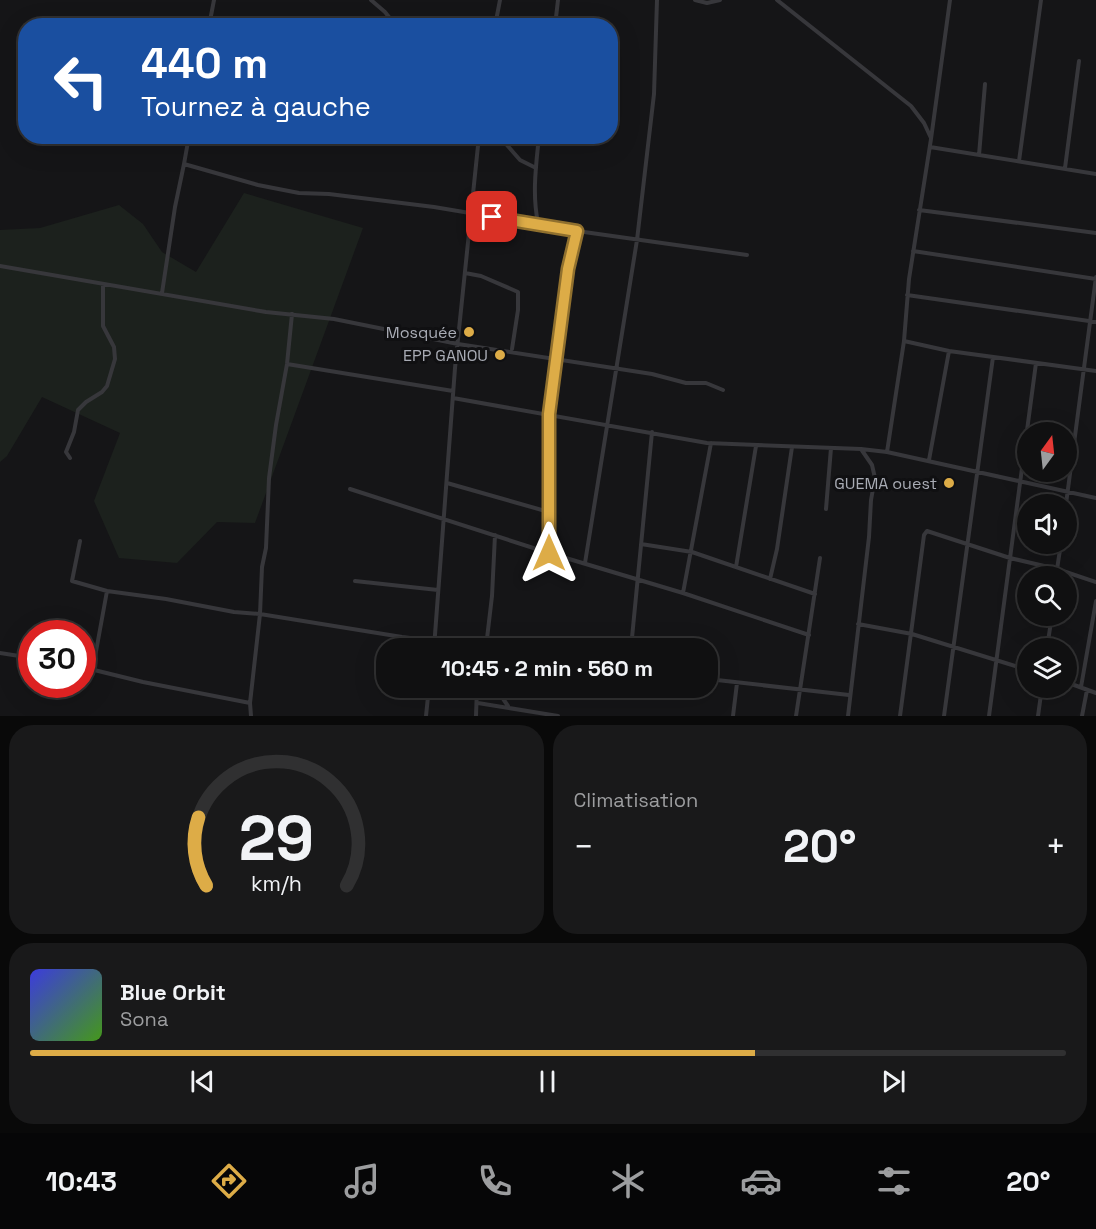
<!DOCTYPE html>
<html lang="fr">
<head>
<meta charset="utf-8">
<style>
	:root { --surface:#101011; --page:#19191a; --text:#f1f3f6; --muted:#9c9d9f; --line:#303031; --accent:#ddac47 }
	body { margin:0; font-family:"Space Grotesk",sans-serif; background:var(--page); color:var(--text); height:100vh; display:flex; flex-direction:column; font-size:22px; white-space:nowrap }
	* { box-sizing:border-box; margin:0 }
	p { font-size:20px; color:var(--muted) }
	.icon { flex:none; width:33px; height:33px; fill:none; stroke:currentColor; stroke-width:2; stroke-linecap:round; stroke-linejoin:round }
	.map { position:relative; height:716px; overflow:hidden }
	.drawer { display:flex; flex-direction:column; gap:9px; padding:9px; background:#090909; flex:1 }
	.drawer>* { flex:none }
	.hud { position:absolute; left:18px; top:18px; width:600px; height:126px; border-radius:24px; box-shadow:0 6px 24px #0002,0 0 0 2px var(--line); background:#1a4fa0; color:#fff; overflow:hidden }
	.needle { width:39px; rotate:15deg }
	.controls { position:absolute; left:1017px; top:422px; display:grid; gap:12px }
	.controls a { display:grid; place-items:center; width:60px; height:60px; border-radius:50%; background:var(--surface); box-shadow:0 6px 24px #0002,0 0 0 2px var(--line); font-size:30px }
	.speed { position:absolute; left:18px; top:620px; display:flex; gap:12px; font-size:30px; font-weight:700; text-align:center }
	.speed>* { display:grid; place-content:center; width:78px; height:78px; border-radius:50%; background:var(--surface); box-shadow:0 6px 24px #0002,0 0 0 2px var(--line); line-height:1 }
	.speed .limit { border:9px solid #d22; background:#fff; color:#111 }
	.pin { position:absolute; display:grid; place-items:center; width:51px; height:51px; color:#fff; margin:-26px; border-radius:12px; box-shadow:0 3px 9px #0006 }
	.me { position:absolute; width:66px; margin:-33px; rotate:0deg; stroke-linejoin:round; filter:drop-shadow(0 0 4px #0008) }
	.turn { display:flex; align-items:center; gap:21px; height:126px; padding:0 24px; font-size:27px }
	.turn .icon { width:78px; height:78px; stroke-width:2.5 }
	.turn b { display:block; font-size:42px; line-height:51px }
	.big { font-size:45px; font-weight:800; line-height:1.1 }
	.drawer .card { flex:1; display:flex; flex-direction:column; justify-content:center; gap:9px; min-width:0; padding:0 21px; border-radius:24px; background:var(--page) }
	.drawer .dial { align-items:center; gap:0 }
	.dial svg { height:156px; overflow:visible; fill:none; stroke:var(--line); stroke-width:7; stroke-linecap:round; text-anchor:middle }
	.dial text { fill:var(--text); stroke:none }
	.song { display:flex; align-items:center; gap:18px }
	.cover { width:72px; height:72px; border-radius:9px; background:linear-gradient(135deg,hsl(240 70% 55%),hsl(100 70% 35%)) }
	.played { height:6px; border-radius:3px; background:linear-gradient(90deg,var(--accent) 70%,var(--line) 70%) }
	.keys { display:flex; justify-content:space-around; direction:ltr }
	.heat { display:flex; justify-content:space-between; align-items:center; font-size:33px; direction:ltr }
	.drawer .tiles { flex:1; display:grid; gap:9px; grid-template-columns:1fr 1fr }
	.card:last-child { grid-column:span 2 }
	.trip { position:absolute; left:376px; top:638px; width:342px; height:60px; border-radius:24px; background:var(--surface); box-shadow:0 6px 24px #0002,0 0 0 2px var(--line); font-weight:800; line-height:60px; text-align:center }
	.tabs { display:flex; height:96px; justify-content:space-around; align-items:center; background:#060607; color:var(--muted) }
	.tabs .icon { width:42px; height:42px }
	.tabs .selected { color:var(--accent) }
	.tabs b { font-size:27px; color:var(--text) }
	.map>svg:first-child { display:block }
</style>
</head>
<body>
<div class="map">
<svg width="1096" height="716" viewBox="0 0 1096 716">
	<rect width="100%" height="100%" fill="#151517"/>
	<path fill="#1c211d" d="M 244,193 L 363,228 L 255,523 L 217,522 L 177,563 L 119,558 L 94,501 L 120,433 L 42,397 L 7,456 L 0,462 L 0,230 L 40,228 L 119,205 L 143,224 L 162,252 L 196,272 Z"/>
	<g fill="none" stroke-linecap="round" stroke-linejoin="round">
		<path stroke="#37373b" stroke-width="4" d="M 371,0 L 385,12 L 396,26
			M 695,0 L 707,3 L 720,0
			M 777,0 L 911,106 L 924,123 L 931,138
			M 209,26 L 214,0
			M 495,26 L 500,0
			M 555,26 L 558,0
			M 499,136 L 520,160 L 536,168
			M 930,147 L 1096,174
			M 979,155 L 985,84
			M 1019,161 L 1041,0
			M 184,164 L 189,136
			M 1065,168 L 1079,61
			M 919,210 L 1096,233
			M 538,223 C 532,194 536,166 539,136
			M 913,251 L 1096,279
			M 0,266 L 266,312 L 334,319 L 458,344 L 652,374 L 686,383 L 706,383 L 723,390
			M 465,273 L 481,276 L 518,292 L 518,310 L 512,349
			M 162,293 L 175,207 L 184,164 L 258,185 L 299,193 L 329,194 L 434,207 L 577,231 L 747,255
			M 907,295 L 1096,322
			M 904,341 L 949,351 L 1096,371
			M 287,364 L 453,391
			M 453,398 L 707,443 L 861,449 L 887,452 L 1096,498
			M 887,452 L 904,341 L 909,279 L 931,139 L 950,0
			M 70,458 L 66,452 L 74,432 L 78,410 L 86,402 L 102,392 L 107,386 L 115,359 L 114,347 L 103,326 L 103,284
			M 929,460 L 949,351
			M 447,483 L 549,512
			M 350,489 L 549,553 L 683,593 L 809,635
			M 1066,504 L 1096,277
			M 826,509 L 831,448
			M 80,541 L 72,581 L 107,591 L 166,599 L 234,612 L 260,614 L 402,637 L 492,648
			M 641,544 L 692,552 L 815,594
			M 549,553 L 549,414 L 569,269 L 577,231
			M 585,563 L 637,240 L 654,94 L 657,0
			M 736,567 L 756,446
			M 1056,576 L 1061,543
			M 770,579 L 777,549 L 792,447
			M 355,581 L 438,590
			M 683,593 L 711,443
			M 858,624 L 912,634 L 1028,670
			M 486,647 L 492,596 L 495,535
			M 434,648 L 455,368 L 479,136
			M 631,648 L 652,432
			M 1047,648 L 1052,615
			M 0,653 L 32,658
			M 82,667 L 143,682 L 250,703
			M 93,668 L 107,591
			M 708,679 L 849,695
			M 1066,682 L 1096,693
			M 495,687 L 508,706
			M 1081,687 L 1096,601
			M 478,703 L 558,716
			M 251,716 L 250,703 L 260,614 L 262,567 L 266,548 L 269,478 L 276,425 L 287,364 L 292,314
			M 426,716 L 429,687
			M 476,716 L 477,687
			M 733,716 L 737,683
			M 796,716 L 820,558
			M 848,716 L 869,537 L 871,500 L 875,478 L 872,465 L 861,449
			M 900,716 L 924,535 L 927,531 L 1010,558 L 1057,569 L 1096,582
			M 944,716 L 993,357
			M 989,716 L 1036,363
			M 1038,716 L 1042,687
			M 1082,716 L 1087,690"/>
	</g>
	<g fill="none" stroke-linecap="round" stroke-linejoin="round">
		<g stroke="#90702e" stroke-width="15">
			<path id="route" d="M 492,217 L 577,231 L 568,269 L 549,414 L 549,553"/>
		</g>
		<use href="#route" stroke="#ddac47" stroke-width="10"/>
	</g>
	<g fill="#ddac47" stroke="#101012" stroke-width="2">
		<circle cx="469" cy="332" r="6"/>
		<circle cx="500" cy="355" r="6"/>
		<circle cx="949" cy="483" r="6"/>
	</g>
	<g text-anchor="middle" stroke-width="6" stroke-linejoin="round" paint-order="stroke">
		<g font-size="16" fill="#a9acb5" stroke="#101012" text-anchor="end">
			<text x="457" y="338">Mosquée</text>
			<text x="488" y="361">EPP GANOU</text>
			<text x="937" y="489">GUEMA ouest</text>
		</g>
	</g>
</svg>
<div class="controls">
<a><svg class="needle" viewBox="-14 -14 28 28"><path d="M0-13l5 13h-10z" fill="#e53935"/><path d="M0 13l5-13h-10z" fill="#9c9d9f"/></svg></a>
<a><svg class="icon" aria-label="sound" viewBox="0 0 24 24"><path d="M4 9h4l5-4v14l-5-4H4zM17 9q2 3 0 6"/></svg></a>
<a><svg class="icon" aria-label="search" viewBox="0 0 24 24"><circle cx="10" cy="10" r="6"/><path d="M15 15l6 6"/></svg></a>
<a><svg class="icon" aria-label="layers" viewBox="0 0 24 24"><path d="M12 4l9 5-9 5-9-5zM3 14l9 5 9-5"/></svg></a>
</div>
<div class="speed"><div class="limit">30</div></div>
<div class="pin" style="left:492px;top:217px;background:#d93025"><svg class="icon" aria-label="arrive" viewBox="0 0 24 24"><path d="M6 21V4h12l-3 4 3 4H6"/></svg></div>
<svg class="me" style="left:549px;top:553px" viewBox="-20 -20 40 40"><path d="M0-17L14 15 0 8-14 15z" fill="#ddac47" stroke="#fff" stroke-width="4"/></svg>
<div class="trip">10:45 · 2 min · 560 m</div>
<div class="hud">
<div class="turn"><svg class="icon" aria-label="left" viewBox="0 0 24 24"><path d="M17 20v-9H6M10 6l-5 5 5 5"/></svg><div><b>440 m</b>Tournez à gauche</div></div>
</div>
</div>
<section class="drawer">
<div class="tiles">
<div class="card dial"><svg viewBox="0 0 100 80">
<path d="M14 69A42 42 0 1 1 86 69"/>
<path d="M14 69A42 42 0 0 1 10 34" stroke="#ddac47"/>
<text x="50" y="56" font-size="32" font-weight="700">29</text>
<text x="50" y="72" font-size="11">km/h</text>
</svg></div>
<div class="card"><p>Climatisation</p>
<div class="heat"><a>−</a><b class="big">20°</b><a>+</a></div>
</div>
<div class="card">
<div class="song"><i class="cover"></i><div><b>Blue Orbit</b><p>Sona</p></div></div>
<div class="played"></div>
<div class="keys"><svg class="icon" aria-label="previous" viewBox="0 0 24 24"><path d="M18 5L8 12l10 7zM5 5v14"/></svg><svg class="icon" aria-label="pause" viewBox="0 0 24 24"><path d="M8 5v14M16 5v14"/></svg><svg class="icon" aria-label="next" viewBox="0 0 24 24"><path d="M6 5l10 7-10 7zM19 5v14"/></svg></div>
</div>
</div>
</section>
<nav class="tabs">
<b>10:43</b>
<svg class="icon selected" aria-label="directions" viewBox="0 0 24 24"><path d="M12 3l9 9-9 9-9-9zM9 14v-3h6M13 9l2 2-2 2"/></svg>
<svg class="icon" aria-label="music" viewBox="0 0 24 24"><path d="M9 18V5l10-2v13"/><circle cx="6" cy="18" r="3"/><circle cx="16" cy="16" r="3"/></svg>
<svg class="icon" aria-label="phone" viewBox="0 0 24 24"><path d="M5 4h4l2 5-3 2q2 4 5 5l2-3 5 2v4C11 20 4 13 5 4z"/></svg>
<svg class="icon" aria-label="climate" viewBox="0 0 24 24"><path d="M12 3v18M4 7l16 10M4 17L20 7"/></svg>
<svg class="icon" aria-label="car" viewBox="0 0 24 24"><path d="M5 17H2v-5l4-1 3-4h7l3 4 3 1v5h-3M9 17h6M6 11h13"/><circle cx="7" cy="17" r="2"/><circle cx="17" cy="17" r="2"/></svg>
<svg class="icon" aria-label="filters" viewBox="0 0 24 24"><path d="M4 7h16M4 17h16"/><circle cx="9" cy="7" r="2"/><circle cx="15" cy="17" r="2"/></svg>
<b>20°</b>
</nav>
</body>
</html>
